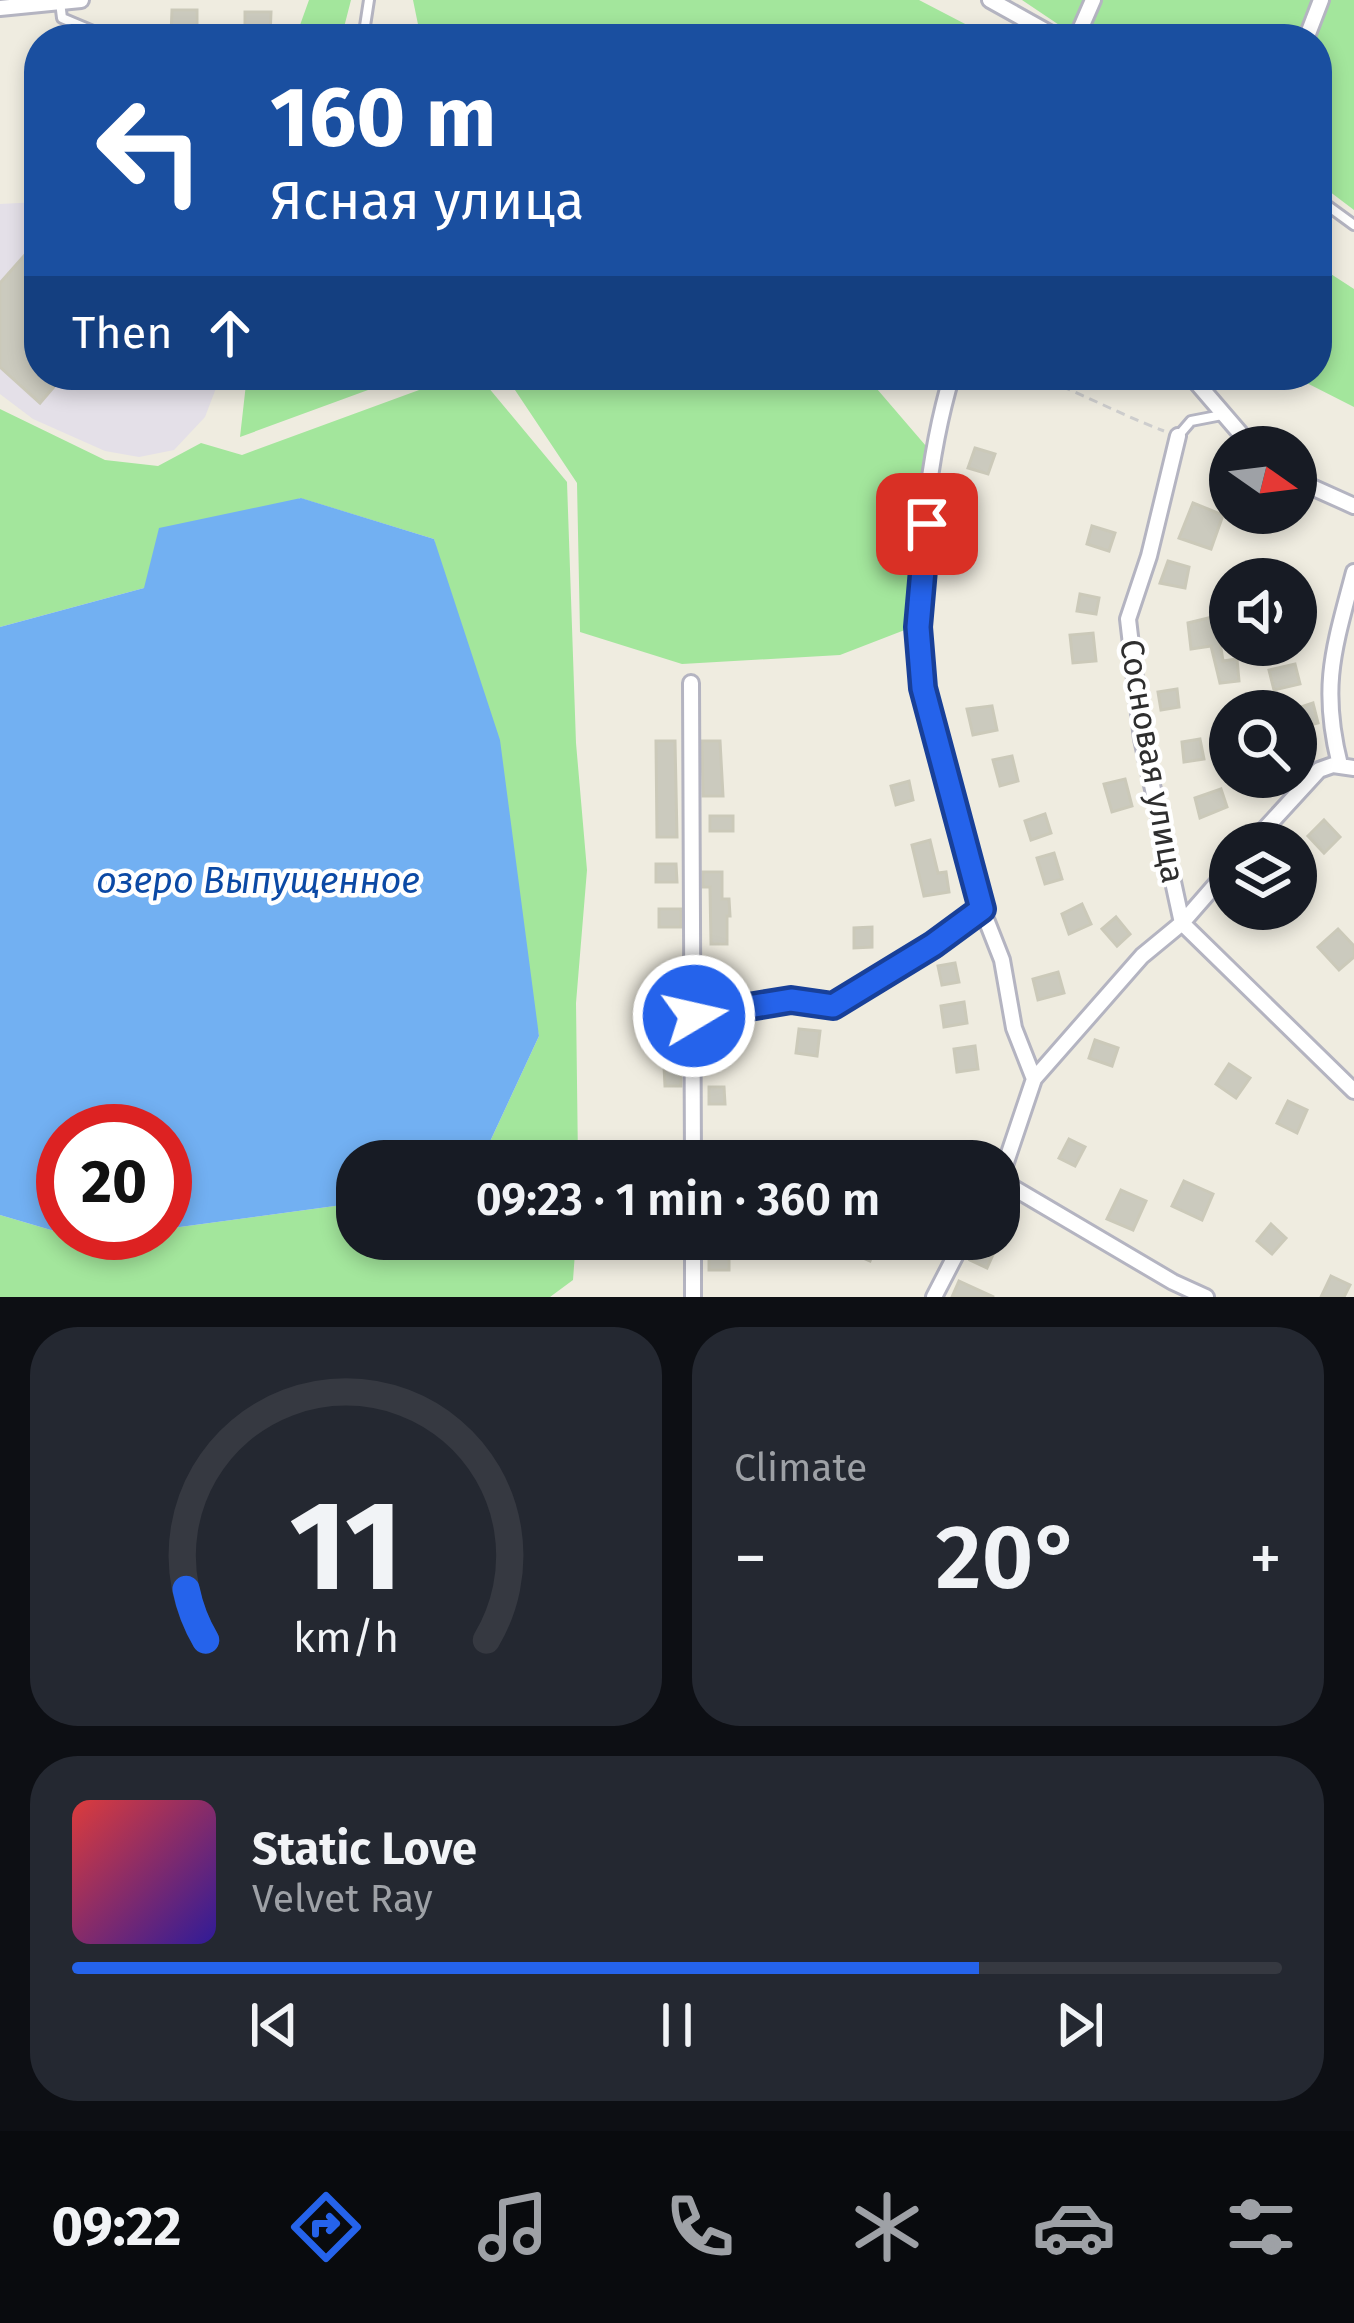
<!DOCTYPE html>
<html lang="en">
<head>
<meta charset="utf-8">
<style>
	:root { --surface:#171b24; --page:#242831; --text:#f1f3f6; --muted:#9ea1a6; --line:#363941; --accent:#2563eb }
	body { margin:0; font-family:"Fira Sans",sans-serif; background:var(--page); color:var(--text); height:100vh; display:flex; flex-direction:column; font-size:45px; white-space:nowrap }
	* { box-sizing:border-box; margin:0 }
	p { font-size:39px; color:var(--muted) }
	.icon { flex:none; width:66px; height:66px; fill:none; stroke:currentColor; stroke-width:2; stroke-linecap:round; stroke-linejoin:round }
	.map { position:relative; height:1297px; overflow:hidden }
	.side { display:flex; flex-direction:column; gap:30px; padding:30px; background:#0d0f14; flex:1 }
	.side>* { flex:none }
	.banner { position:absolute; left:24px; top:24px; width:1308px; height:366px; border-radius:48px; box-shadow:0 6px 18px #0003; background:#1a4fa0; color:#fff; overflow:hidden }
	.needle { width:78px; rotate:104deg }
	.buttons { position:absolute; left:1209px; top:426px; display:grid; gap:24px }
	.buttons a { display:grid; place-items:center; width:108px; height:108px; border-radius:50%; background:var(--surface); box-shadow:0 6px 18px #0003; font-size:60px }
	.speed { position:absolute; left:36px; top:1104px; display:flex; gap:24px; font-size:60px; font-weight:700; text-align:center }
	.speed>* { display:grid; place-content:center; width:156px; height:156px; border-radius:50%; background:var(--surface); box-shadow:0 6px 18px #0003; line-height:1 }
	.speed .limit { border:18px solid #d22; background:#fff; color:#111 }
	.pin { position:absolute; display:grid; place-items:center; width:102px; height:102px; color:#fff; margin:-51px; border-radius:24px; box-shadow:0 6px 18px #0006 }
	.me { position:absolute; width:132px; margin:-66px; rotate:81deg; stroke-linejoin:round; filter:drop-shadow(0 0 9px #0008) }
	.turn { display:flex; align-items:center; gap:42px; height:252px; padding:0 48px; font-size:54px }
	.turn .icon { width:156px; height:156px; stroke-width:2.5 }
	.turn b { display:block; font-size:84px; line-height:102px }
	.then { display:flex; align-items:center; height:114px; padding:0 48px; background:#0003; gap:24px; font-size:45px }
	.big { font-size:90px; font-weight:600; line-height:1.1 }
	.side .widget { flex:1; display:flex; flex-direction:column; justify-content:center; gap:18px; min-width:0; padding:0 42px; border-radius:48px; background:var(--page) }
	.side .dial { align-items:center; gap:0 }
	.dial svg { height:312px; overflow:visible; fill:none; stroke:var(--line); stroke-width:7; stroke-linecap:round; text-anchor:middle }
	.dial text { fill:var(--text); stroke:none }
	.song { display:flex; align-items:center; gap:36px }
	.cover { width:144px; height:144px; border-radius:18px; background:linear-gradient(135deg,hsl(0 70% 55%),hsl(250 70% 35%)) }
	.played { height:12px; border-radius:6px; background:linear-gradient(90deg,var(--accent) 75%,var(--line) 75%) }
	.keys { display:flex; justify-content:space-around; direction:ltr }
	.heat { display:flex; justify-content:space-between; align-items:center; font-size:66px; direction:ltr }
	.side .tiles { flex:1; display:grid; gap:30px; grid-template-columns:1fr 1fr }
	.widget:last-child { grid-column:span 2 }
	.trip { position:absolute; left:336px; top:1140px; width:684px; height:120px; border-radius:48px; background:var(--surface); box-shadow:0 6px 18px #0003; font-weight:600; line-height:120px; text-align:center }
	.tab-bar { display:flex; height:192px; justify-content:space-around; align-items:center; background:#090b0e; color:var(--muted) }
	.tab-bar .icon { width:84px; height:84px }
	.tab-bar .active { color:var(--accent) }
	.tab-bar b { font-size:54px; color:var(--text) }
	.map>svg:first-child { display:block }
</style>
</head>
<body>
<div class="map">
<svg width="1354" height="1297" viewBox="0 0 1354 1297">
	<rect width="100%" height="100%" fill="#efece0"/>
	<path fill="#e4e0e8" d="M 39,202 L 39,375 L 221,375 L 205,417 L 174,450 L 139,457 L 105,451 L 33,419 L 0,394 L 0,204 Z"/>
	<path fill="#a3e69c" d="M 309,0 L 351,0 L 341,39 L 295,39 Z
		M 413,0 L 919,0 L 994,39 L 421,39 Z
		M 1022,0 L 1354,0 L 1354,210 L 1317,182 L 1317,39 L 1080,39 Z
		M 1317,265 L 1354,289 L 1354,407 L 1291,375 L 1317,375 Z
		M 247,375 L 409,375 L 240,437 Z
		M 460,375 L 478,375 L 567,482 L 576,743 L 587,870 L 576,1003 L 578,1161 L 481,1161 L 539,1036 L 434,539 L 300,498 L 144,588 L 0,627 L 0,409 L 105,460 L 158,466 L 201,443 L 242,455 Z
		M 505,375 L 865,375 L 932,453 L 928,621 L 840,655 L 682,664 L 580,632 L 577,483 Z
		M 357,1203 L 357,1239 L 576,1239 L 573,1280 L 550,1297 L 0,1297 L 0,1215 L 85,1240 L 165,1233 L 165,1229 Z"/>
	<path fill="#72b0f2" d="M 301,498 L 434,539 L 500,740 L 539,1036 L 481,1161 L 357,1161 L 357,1203 L 165,1229 L 165,1131 L 63,1131 L 63,1233 L 136,1233 L 85,1240 L 0,1215 L 0,627 L 144,588 L 159,528 Z"/>
	<path fill="#cbcabe" stroke="#cbc9b9" stroke-width="3" d="M 172,10 L 197,10 L 197,35 L 171,35 Z
		M 245,12 L 271,12 L 270,37 L 245,37 Z
		M 39,239 L 39,375 L 64,375 L 40,403 L 0,367 L 0,283 Z
		M 975,448 L 995,454 L 988,474 L 968,468 Z
		M 1193,503 L 1223,515 L 1211,549 L 1179,538 Z
		M 1092,526 L 1115,533 L 1109,551 L 1087,544 Z
		M 1168,561 L 1189,567 L 1185,588 L 1160,583 Z
		M 1080,594 L 1099,598 L 1096,614 L 1077,611 Z
		M 1216,616 L 1223,661 L 1237,659 L 1239,681 L 1220,683 L 1211,646 L 1191,649 L 1188,623 Z
		M 1093,633 L 1096,661 L 1073,663 L 1070,635 Z
		M 1295,664 L 1300,684 L 1274,690 L 1269,670 Z
		M 1177,689 L 1179,707 L 1161,710 L 1158,692 Z
		M 1313,703 L 1318,723 L 1303,727 L 1298,708 Z
		M 992,706 L 997,730 L 973,735 L 967,709 Z
		M 1200,739 L 1204,759 L 1184,762 L 1182,742 Z
		M 656,741 L 675,741 L 677,837 L 657,837 Z
		M 702,741 L 720,741 L 723,796 L 703,796 Z
		M 1012,756 L 1018,781 L 1000,786 L 993,760 Z
		M 1125,779 L 1132,806 L 1112,812 L 1104,784 Z
		M 909,781 L 913,800 L 896,805 L 891,786 Z
		M 1221,789 L 1227,807 L 1200,818 L 1195,798 Z
		M 1045,814 L 1051,833 L 1031,840 L 1025,821 Z
		M 710,816 L 733,816 L 733,831 L 710,831 Z
		M 1324,820 L 1340,837 L 1324,853 L 1308,836 Z
		M 930,840 L 938,873 L 946,872 L 949,892 L 924,896 L 912,845 Z
		M 1054,853 L 1062,879 L 1045,884 L 1037,858 Z
		M 656,864 L 676,864 L 677,882 L 656,882 Z
		M 703,872 L 722,872 L 722,899 L 729,899 L 730,916 L 727,916 L 727,944 L 711,944 L 710,887 L 703,887 Z
		M 1082,904 L 1091,924 L 1069,934 L 1062,914 Z
		M 659,909 L 681,909 L 681,927 L 659,927 Z
		M 1116,917 L 1130,934 L 1117,946 L 1102,929 Z
		M 872,927 L 872,947 L 854,948 L 854,928 Z
		M 1338,929 L 1354,946 L 1354,957 L 1339,970 L 1318,947 Z
		M 955,963 L 959,982 L 942,985 L 938,966 Z
		M 715,970 L 729,970 L 733,1002 L 711,1005 Z
		M 1058,972 L 1064,993 L 1038,1000 L 1033,979 Z
		M 659,973 L 679,973 L 679,989 L 659,989 Z
		M 964,1002 L 967,1023 L 944,1027 L 941,1006 Z
		M 665,1015 L 681,1015 L 681,1032 L 665,1032 Z
		M 799,1029 L 820,1031 L 817,1056 L 796,1053 Z
		M 732,1030 L 732,1052 L 711,1052 L 711,1031 Z
		M 1095,1040 L 1118,1048 L 1112,1066 L 1089,1058 Z
		M 975,1046 L 978,1069 L 957,1072 L 954,1049 Z
		M 1229,1064 L 1250,1078 L 1236,1098 L 1216,1084 Z
		M 664,1066 L 681,1066 L 681,1086 L 665,1086 Z
		M 709,1087 L 724,1087 L 725,1104 L 709,1104 Z
		M 1288,1101 L 1307,1110 L 1297,1133 L 1277,1123 Z
		M 1069,1139 L 1085,1147 L 1075,1166 L 1059,1158 Z
		M 1184,1181 L 1213,1194 L 1202,1220 L 1172,1206 Z
		M 1121,1190 L 1146,1201 L 1133,1230 L 1107,1219 Z
		M 1271,1224 L 1286,1238 L 1272,1254 L 1257,1241 Z
		M 852,1239 L 877,1243 L 870,1261 L 847,1251 Z
		M 979,1242 L 995,1250 L 987,1268 L 970,1260 Z
		M 709,1253 L 729,1253 L 729,1270 L 709,1270 Z
		M 1331,1276 L 1350,1285 L 1344,1297 L 1321,1297 Z
		M 959,1281 L 994,1297 L 952,1297 Z"/>
	<g fill="none" stroke-linecap="round" stroke-linejoin="round">
		<g stroke="#b4b4c1" stroke-width="14">
			<path id="service" d="M 60,2 L 62,18 L 112,39
				M 363,39 L 369,0
				M 1317,198 L 1354,225
				M 1179,435 L 1191,421 L 1222,415
				M 694,1016 L 791,1001 L 834,1006 L 981,910"/>
		</g>
		<g stroke="#b4b4c1" stroke-width="20">
			<path id="minor" d="M 990,0 L 1060,39
				M 0,8 L 81,0
				M 1076,39 L 1093,0
				M 1306,39 L 1321,0
				M 952,375 C 926,461 912,598 923,688 L 982,909 L 1002,960 L 1014,1028 L 1034,1079 L 999,1183
				M 1190,375 L 1252,447
				M 1178,436 L 1149,556 L 1128,619 L 1142,739 L 1182,923 L 1354,1091
				M 1296,480 L 1354,506
				M 691,683 L 693,1161
				M 1340,765 C 1320,686 1334,648 1354,572
				M 1252,843 L 1319,770 L 1333,765 L 1354,768
				M 1034,1079 L 1142,956 L 1182,923 L 1230,868
				M 1000,1180 L 1173,1282 L 1206,1297
				M 693,1239 L 693,1297
				M 934,1297 L 964,1239"/>
		</g>
		<path stroke="#cdcdcd" stroke-width="3" stroke-dasharray="9 6" stroke-linecap="butt" d="M 1034,375 C 1079,392 1119,414 1164,431"/>
		<use href="#service" stroke="#fff" stroke-width="8"/>
		<use href="#minor" stroke="#fff" stroke-width="14"/>
	</g>
	<g fill="none" stroke-linecap="round" stroke-linejoin="round">
		<g stroke="#184099" stroke-width="30">
			<path id="route" d="M 694,1016 L 791,1000 L 833,1006 L 933,945 L 982,909 L 923,688 L 918,627 L 927,524"/>
		</g>
		<use href="#route" stroke="#2563eb" stroke-width="21"/>
	</g>
	<g text-anchor="middle" stroke-width="9" stroke-linejoin="round" paint-order="stroke">
		<g font-size="33" fill="#2e2e2e" stroke="#fff">
			<text transform="translate(1153 761) rotate(80)" y="12">Сосновая улица</text>
		</g>
		<g font-size="36" font-style="italic" fill="#0b49a5" stroke="#fff">
			<text x="258" y="893">озеро Выпущенное</text>
		</g>
	</g>
</svg>
<div class="buttons">
<a><svg class="needle" viewBox="-14 -14 28 28"><path d="M0-13l5 13h-10z" fill="#e53935"/><path d="M0 13l5-13h-10z" fill="#9ea1a6"/></svg></a>
<a><svg class="icon" aria-label="sound" viewBox="0 0 24 24"><path d="M4 9h4l5-4v14l-5-4H4zM17 9q2 3 0 6"/></svg></a>
<a><svg class="icon" aria-label="search" viewBox="0 0 24 24"><circle cx="10" cy="10" r="6"/><path d="M15 15l6 6"/></svg></a>
<a><svg class="icon" aria-label="layers" viewBox="0 0 24 24"><path d="M12 4l9 5-9 5-9-5zM3 14l9 5 9-5"/></svg></a>
</div>
<div class="speed"><div class="limit">20</div></div>
<div class="pin" style="left:927px;top:524px;background:#d93025"><svg class="icon" aria-label="arrive" viewBox="0 0 24 24"><path d="M6 21V4h12l-3 4 3 4H6"/></svg></div>
<svg class="me" style="left:694px;top:1016px" viewBox="-20 -20 40 40"><circle r="17" fill="#2563eb" stroke="#fff" stroke-width="3"/><path d="M0-11L8 9 0 5-8 9z" fill="#fff"/></svg>
<div class="trip">09:23 · 1 min · 360 m</div>
<div class="banner">
<div class="turn"><svg class="icon" aria-label="left" viewBox="0 0 24 24"><path d="M17 20v-9H6M10 6l-5 5 5 5"/></svg><div><b>160 m</b>Ясная улица</div></div>
<div class="then">Then<svg class="icon" aria-label="ahead" viewBox="0 0 24 24"><path d="M12 20V5M6 11l6-6 6 6"/></svg></div>
</div>
</div>
<section class="side">
<div class="tiles">
<div class="widget dial"><svg viewBox="0 0 100 80">
<path d="M14 69A42 42 0 1 1 86 69"/>
<path d="M14 69A42 42 0 0 1 9 56" stroke="#2563eb"/>
<text x="50" y="56" font-size="32" font-weight="700">11</text>
<text x="50" y="72" font-size="11">km/h</text>
</svg></div>
<div class="widget"><p>Climate</p>
<div class="heat"><a>−</a><b class="big">20°</b><a>+</a></div>
</div>
<div class="widget">
<div class="song"><i class="cover"></i><div><b>Static Love</b><p>Velvet Ray</p></div></div>
<div class="played"></div>
<div class="keys"><svg class="icon" aria-label="previous" viewBox="0 0 24 24"><path d="M18 5L8 12l10 7zM5 5v14"/></svg><svg class="icon" aria-label="pause" viewBox="0 0 24 24"><path d="M8 5v14M16 5v14"/></svg><svg class="icon" aria-label="next" viewBox="0 0 24 24"><path d="M6 5l10 7-10 7zM19 5v14"/></svg></div>
</div>
</div>
</section>
<nav class="tab-bar">
<b>09:22</b>
<svg class="icon active" aria-label="directions" viewBox="0 0 24 24"><path d="M12 3l9 9-9 9-9-9zM9 14v-3h6M13 9l2 2-2 2"/></svg>
<svg class="icon" aria-label="music" viewBox="0 0 24 24"><path d="M9 18V5l10-2v13"/><circle cx="6" cy="18" r="3"/><circle cx="16" cy="16" r="3"/></svg>
<svg class="icon" aria-label="phone" viewBox="0 0 24 24"><path d="M5 4h4l2 5-3 2q2 4 5 5l2-3 5 2v4C11 20 4 13 5 4z"/></svg>
<svg class="icon" aria-label="climate" viewBox="0 0 24 24"><path d="M12 3v18M4 7l16 10M4 17L20 7"/></svg>
<svg class="icon" aria-label="car" viewBox="0 0 24 24"><path d="M5 17H2v-5l4-1 3-4h7l3 4 3 1v5h-3M9 17h6M6 11h13"/><circle cx="7" cy="17" r="2"/><circle cx="17" cy="17" r="2"/></svg>
<svg class="icon" aria-label="filters" viewBox="0 0 24 24"><path d="M4 7h16M4 17h16"/><circle cx="9" cy="7" r="2"/><circle cx="15" cy="17" r="2"/></svg>
</nav>
</body>
</html>
